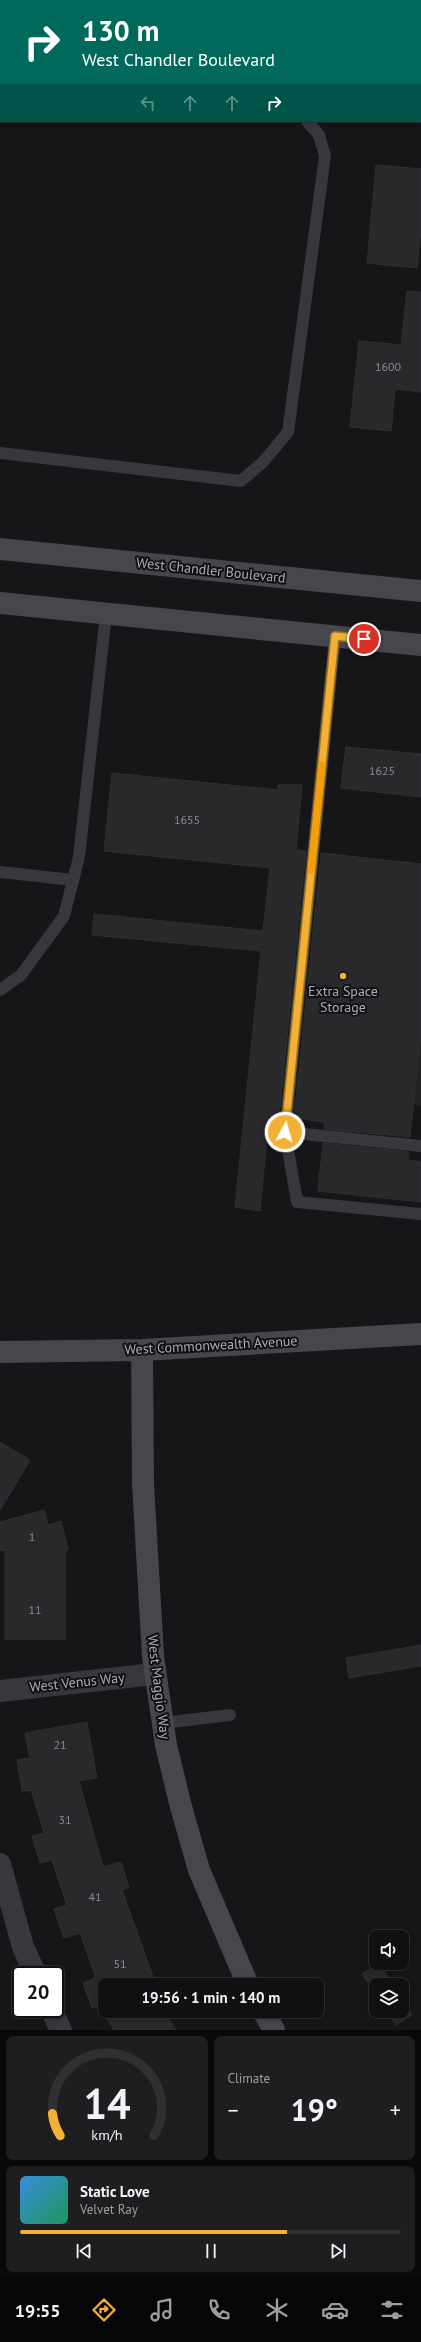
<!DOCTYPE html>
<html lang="en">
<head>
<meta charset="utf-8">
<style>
	:root { --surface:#101012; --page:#1e1e20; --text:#f1f3f6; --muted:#9c9d9f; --line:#303032; --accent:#f2b134 }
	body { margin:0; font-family:"PT Sans",sans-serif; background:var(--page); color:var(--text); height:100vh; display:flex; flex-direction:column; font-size:15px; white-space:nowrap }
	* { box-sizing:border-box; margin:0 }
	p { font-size:13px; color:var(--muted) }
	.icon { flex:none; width:22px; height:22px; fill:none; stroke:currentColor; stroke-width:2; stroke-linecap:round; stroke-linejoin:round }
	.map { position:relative; height:2030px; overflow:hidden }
	.panel { display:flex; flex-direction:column; gap:6px; padding:6px; background:#09090a; flex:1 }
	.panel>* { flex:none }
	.top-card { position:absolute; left:0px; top:0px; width:421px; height:122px; box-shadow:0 2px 6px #0003,0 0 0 1px var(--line); background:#00695c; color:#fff; overflow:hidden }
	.controls { position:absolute; left:369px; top:1930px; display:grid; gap:8px }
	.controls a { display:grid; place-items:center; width:40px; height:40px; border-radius:8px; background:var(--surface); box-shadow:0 2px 6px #0003,0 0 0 1px var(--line); font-size:20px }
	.speed { position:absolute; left:12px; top:1966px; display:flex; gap:8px; font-size:20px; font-weight:700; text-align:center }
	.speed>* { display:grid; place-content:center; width:52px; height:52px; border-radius:50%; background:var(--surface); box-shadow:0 2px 6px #0003,0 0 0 1px var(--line); line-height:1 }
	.speed .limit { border:2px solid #111; border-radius:6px; background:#fff; color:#111 }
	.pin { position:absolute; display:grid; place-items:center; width:34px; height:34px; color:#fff; margin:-17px; border:2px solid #fff; border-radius:50%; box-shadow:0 1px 4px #0007 }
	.me { position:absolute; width:44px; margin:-22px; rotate:6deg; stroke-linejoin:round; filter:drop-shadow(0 0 3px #0008) }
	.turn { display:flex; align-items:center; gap:14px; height:84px; padding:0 16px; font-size:18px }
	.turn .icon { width:52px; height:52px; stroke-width:2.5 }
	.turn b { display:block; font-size:28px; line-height:34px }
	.lanes { display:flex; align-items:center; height:38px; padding:0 16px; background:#0003; justify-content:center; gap:20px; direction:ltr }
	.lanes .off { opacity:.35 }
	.big { font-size:30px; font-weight:700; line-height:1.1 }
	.panel .card { flex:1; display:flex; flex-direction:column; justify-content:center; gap:6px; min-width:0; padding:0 14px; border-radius:8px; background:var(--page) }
	.panel .dial { align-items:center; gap:0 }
	.dial svg { height:104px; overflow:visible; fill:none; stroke:var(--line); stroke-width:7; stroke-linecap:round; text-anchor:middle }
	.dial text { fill:var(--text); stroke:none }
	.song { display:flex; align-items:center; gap:12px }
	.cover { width:48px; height:48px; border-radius:6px; background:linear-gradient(135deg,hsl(210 70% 55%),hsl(150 70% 35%)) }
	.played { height:4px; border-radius:2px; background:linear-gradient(90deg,var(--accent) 70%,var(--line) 70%) }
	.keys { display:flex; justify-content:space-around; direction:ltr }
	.heat { display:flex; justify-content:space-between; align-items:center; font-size:22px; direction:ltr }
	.panel .tiles { flex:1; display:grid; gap:6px; grid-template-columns:1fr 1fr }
	.card:last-child { grid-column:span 2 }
	.trip { position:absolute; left:98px; top:1978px; width:226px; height:40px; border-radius:8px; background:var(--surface); box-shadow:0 2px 6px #0003,0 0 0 1px var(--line); font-weight:700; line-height:40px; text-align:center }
	.menu { display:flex; height:64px; justify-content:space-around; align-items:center; background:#060607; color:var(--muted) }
	.menu .icon { width:28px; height:28px }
	.menu .on { color:var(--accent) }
	.menu b { font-size:18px; color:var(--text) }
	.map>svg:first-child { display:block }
</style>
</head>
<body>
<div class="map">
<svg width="421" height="2030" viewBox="0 0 421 2030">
	<rect width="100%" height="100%" fill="#161618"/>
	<path fill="#222225" d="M 421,1032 L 421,1106 L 414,1104 Z"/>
	<path fill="#29292c" stroke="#303034" d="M 376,165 L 421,169 L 421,230 L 417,268 L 367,263 Z
		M 407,291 L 421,292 L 421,392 L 395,389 L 391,431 L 350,427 L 359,341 L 401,345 Z
		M 346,747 L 421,754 L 421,797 L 341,788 Z
		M 112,773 L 278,790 L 278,785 L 302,785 L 296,850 L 306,851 L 279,1117 L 269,1116 L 260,1211 L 235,1207 L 261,951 L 92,935 L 94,914 L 263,931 L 270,868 L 104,851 Z
		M 321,853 L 421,864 L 421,1032 L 410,1137 L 324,1129 L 325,1122 L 294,1118 Z
		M 323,1143 L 408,1152 L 408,1160 L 421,1162 L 421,1202 L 318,1191 Z
		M 0,1442 L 30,1460 L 0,1510 Z
		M 44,1510 L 48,1525 L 61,1521 L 68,1550 L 65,1551 L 65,1639 L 5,1639 L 5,1550 L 0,1551 L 0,1522 Z
		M 421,1645 L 421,1666 L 349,1678 L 346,1658 Z
		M 87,1722 L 97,1778 L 79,1781 L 103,1867 L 121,1862 L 129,1887 L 122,1890 L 156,1985 L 105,1985 L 105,2011 L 164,2011 L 176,2030 L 114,2030 L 99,2005 L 92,2008 L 83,1983 L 96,1978 L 80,1933 L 64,1938 L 54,1909 L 67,1905 L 52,1860 L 40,1863 L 32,1836 L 44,1833 L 31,1790 L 22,1791 L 17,1760 L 30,1758 L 25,1733 Z
		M 379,1963 L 393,1985 L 376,1985 L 376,1995 L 362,1974 Z
		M 402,1999 L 412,2015 L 396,2025 L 386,2011 L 402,2011 Z"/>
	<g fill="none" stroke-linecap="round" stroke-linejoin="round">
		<path stroke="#37383d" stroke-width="12" d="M 156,1 L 156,0
			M 0,84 L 1,84
			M 0,453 L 241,481 L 263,462 L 288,432 L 325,156 L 319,135 L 307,121
			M 335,636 L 285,1132 L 297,1202 L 421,1214
			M 0,872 L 73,880
			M 0,990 L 21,975 L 64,916 L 79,857 L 106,614
			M 285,1132 L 421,1146
			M 163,1723 L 230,1715"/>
		<path stroke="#37383d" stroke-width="22" d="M 0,1691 L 154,1674
			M 0,1864 L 23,1947 L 36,1975
			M 51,2009 L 61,2030"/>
		<path stroke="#45474d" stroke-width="22" d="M 0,549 L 421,591
			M 0,603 L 421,645
			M 142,1350 L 143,1484 L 153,1656 L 166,1745 L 180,1803 L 199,1870 L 248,1985
			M 0,1352 L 142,1350 L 421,1334
			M 263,2011 L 274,2030"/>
	</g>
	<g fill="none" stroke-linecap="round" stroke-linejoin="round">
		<g stroke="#9d7322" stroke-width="10">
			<path id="route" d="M 285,1132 L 335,636 L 364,639"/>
		</g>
		<use href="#route" stroke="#f2b134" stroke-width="7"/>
		<path stroke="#f59e0b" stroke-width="7" d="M 311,870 L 322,765"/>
	</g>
	<circle fill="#f2b134" stroke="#111113" stroke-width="1.5" cx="343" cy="976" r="4"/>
	<g text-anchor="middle" stroke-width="4" stroke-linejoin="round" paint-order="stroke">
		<g font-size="12" fill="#888b94">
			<text x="388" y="371">1600</text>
			<text x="382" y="775">1625</text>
			<text x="187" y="824">1655</text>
			<text x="32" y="1541">1</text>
			<text x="35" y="1614">11</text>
			<text x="60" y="1749">21</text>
			<text x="65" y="1824">31</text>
			<text x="95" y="1901">41</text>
			<text x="120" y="1968">51</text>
		</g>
		<g font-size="14" fill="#a8adb8" stroke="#111113">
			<text transform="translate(211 570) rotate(6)" y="5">West Chandler Boulevard</text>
			<text transform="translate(211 1345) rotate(-3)" y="5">West Commonwealth Avenue</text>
			<text transform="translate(77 1682) rotate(-6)" y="5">West Venus Way</text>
			<text transform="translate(159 1687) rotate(83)" y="5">West Maggio Way</text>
		</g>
		<g font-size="14" fill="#a8adb8" stroke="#111113">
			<text x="343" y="996">Extra Space<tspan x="343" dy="16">Storage</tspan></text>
		</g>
	</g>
</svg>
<div class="controls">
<a><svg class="icon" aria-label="sound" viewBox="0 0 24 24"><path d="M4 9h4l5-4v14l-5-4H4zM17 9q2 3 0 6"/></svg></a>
<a><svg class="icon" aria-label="layers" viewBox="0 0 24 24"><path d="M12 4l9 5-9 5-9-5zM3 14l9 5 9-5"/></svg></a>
</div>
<div class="speed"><div class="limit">20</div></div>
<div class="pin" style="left:364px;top:639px;background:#d93025"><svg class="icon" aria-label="arrive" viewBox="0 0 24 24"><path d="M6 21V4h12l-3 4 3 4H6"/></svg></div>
<svg class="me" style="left:285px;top:1132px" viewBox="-20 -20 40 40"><circle r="17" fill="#f2b134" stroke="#fff" stroke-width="3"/><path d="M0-11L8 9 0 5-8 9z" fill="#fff"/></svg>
<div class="trip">19:56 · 1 min · 140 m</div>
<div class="top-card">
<div class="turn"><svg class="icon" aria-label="right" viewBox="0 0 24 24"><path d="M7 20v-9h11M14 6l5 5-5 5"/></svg><div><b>130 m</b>West Chandler Boulevard</div></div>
<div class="lanes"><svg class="icon off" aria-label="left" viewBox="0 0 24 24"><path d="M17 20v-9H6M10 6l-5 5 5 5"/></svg><svg class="icon off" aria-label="ahead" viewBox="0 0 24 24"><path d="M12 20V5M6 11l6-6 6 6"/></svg><svg class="icon off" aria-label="ahead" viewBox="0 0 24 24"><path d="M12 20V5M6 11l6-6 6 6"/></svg><svg class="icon" aria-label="right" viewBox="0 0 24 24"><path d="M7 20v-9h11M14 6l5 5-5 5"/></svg></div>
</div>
</div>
<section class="panel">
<div class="tiles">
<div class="card dial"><svg viewBox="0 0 100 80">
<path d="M14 69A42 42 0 1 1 86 69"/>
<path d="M14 69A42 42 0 0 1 8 52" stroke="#f2b134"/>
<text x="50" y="56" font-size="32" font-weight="700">14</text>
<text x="50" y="72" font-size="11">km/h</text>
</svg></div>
<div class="card"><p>Climate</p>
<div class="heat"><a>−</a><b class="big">19°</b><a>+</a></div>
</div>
<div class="card">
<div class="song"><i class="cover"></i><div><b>Static Love</b><p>Velvet Ray</p></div></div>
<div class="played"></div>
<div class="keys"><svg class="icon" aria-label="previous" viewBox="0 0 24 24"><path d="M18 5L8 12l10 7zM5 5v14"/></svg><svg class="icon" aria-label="pause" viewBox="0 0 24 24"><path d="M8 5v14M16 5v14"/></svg><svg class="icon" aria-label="next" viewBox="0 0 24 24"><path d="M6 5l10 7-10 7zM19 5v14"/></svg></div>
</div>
</div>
</section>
<nav class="menu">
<b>19:55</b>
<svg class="icon on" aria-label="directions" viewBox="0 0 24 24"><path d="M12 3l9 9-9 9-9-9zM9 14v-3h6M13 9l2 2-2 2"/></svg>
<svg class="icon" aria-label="music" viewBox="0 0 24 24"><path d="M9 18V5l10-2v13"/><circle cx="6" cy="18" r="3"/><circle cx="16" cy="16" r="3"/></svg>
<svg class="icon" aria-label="phone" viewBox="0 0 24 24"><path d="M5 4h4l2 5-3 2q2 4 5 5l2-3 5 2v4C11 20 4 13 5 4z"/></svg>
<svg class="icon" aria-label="climate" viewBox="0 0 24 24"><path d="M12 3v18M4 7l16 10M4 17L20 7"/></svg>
<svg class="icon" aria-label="car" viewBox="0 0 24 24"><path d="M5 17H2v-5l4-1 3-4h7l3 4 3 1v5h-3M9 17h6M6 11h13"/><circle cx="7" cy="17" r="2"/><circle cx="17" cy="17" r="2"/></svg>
<svg class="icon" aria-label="filters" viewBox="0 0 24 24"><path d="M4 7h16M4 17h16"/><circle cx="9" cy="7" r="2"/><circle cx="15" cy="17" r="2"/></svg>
</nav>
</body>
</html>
